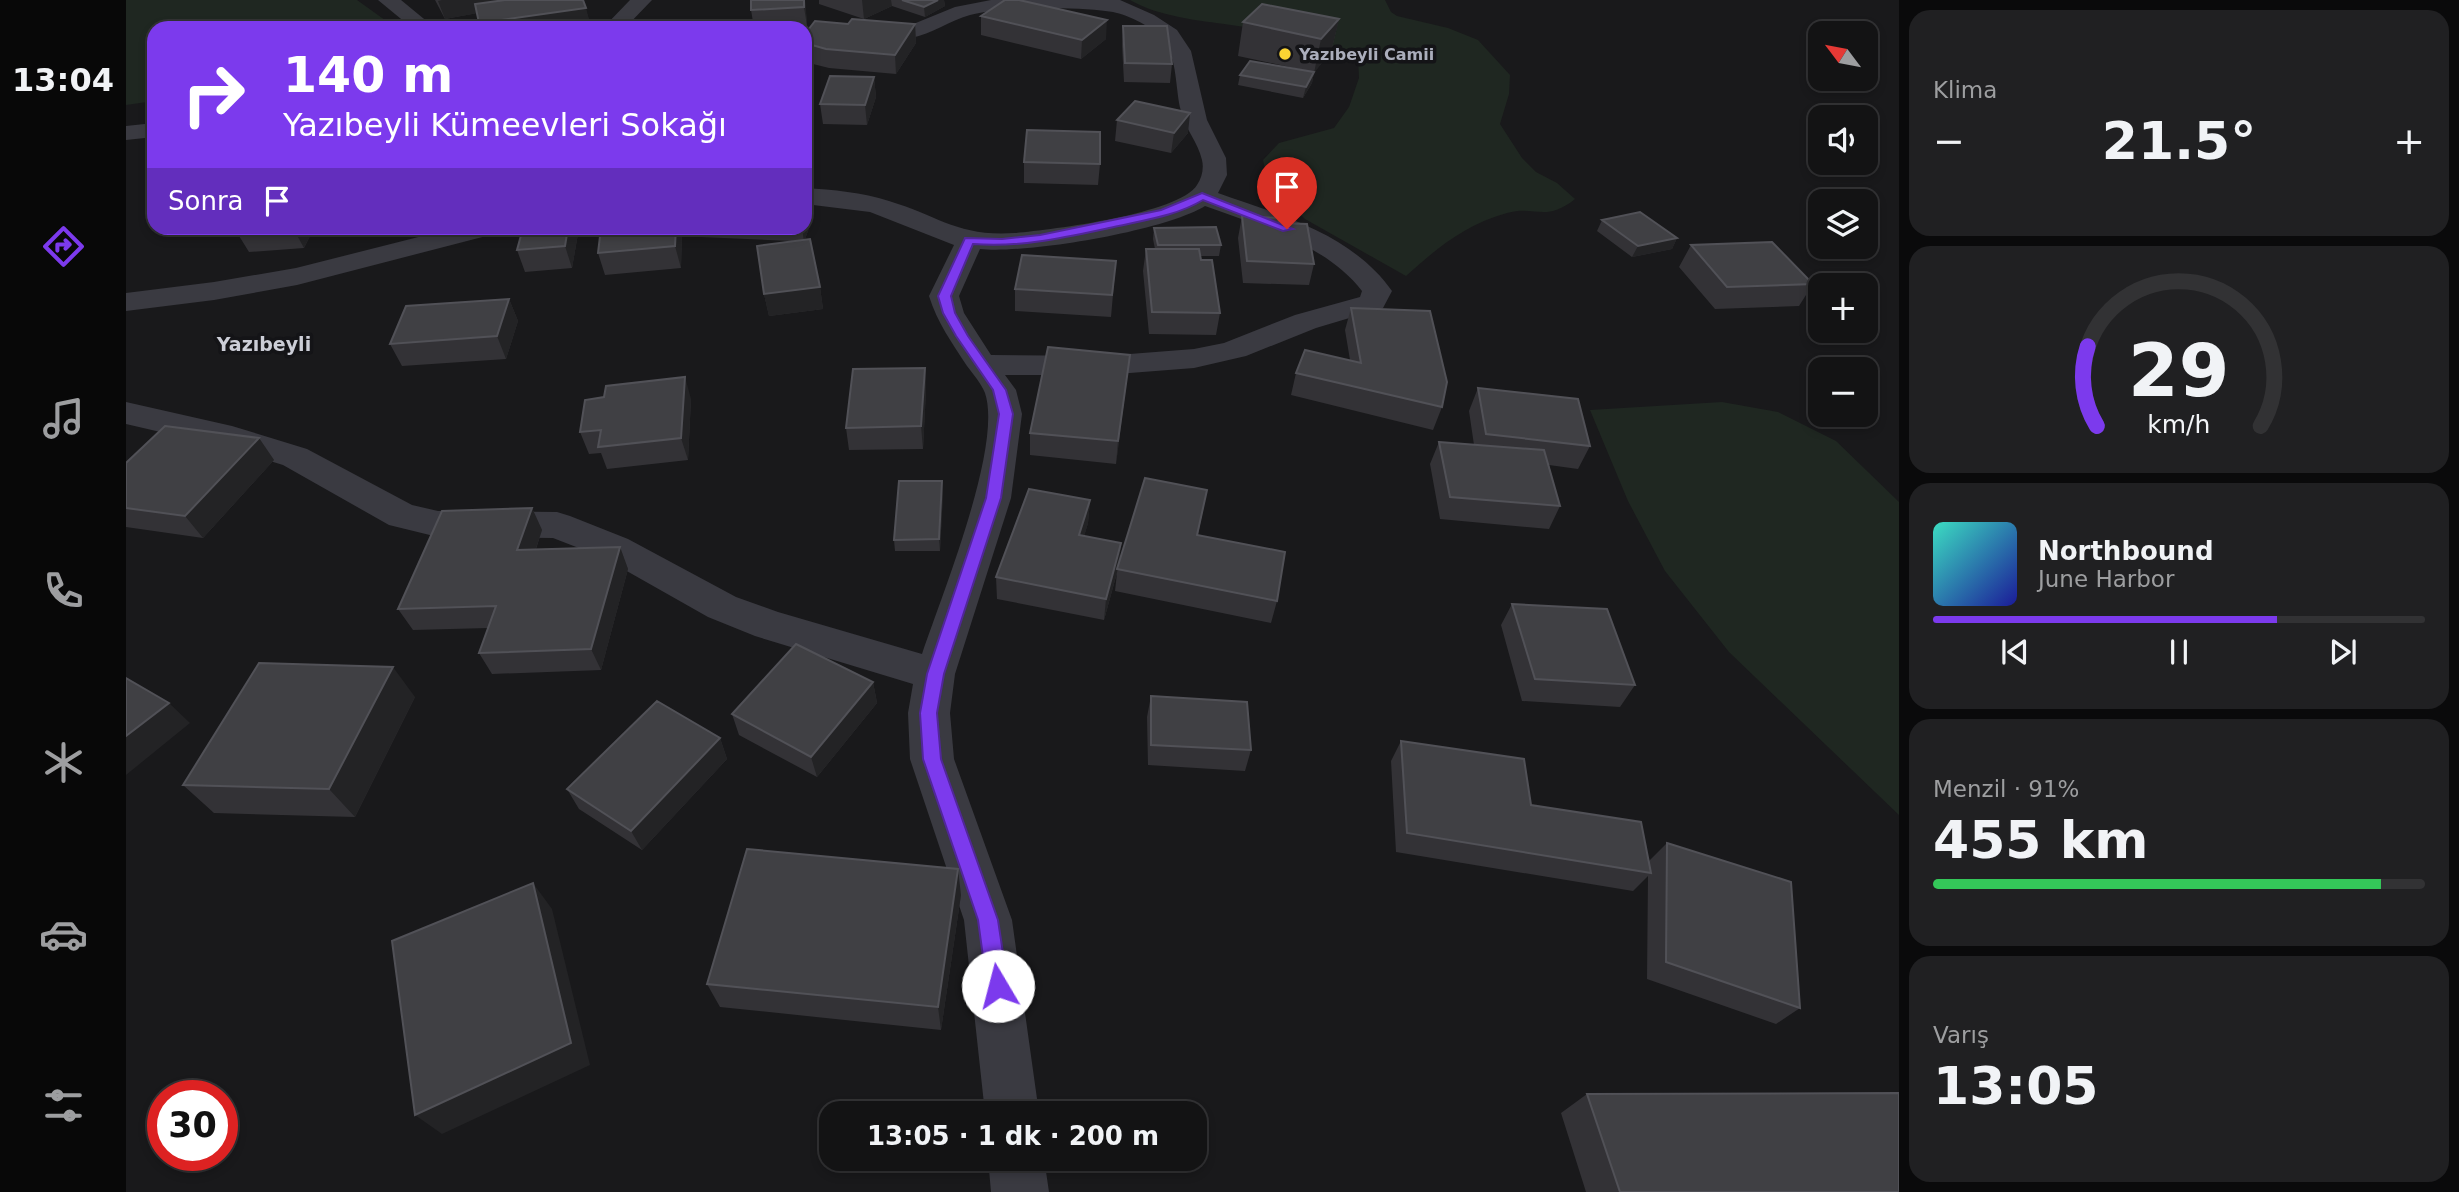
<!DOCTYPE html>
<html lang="tr">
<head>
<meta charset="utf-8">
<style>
	:root { --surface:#131314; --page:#202022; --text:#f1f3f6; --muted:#9d9ea0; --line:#323234; --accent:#7c3aed }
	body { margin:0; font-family:"DejaVu Sans",sans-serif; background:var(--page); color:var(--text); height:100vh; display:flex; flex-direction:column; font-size:26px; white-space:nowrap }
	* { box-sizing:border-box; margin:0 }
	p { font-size:23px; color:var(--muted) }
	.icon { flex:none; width:38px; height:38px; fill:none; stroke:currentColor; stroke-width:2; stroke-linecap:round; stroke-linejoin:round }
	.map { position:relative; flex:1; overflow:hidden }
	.sheet { display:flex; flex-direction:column; gap:10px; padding:10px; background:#0a0a0b; width:560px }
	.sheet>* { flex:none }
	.hud { position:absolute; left:21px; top:21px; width:665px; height:214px; border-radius:21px; box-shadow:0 4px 10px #0003,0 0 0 2px var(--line); background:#7c3aed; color:#fff; overflow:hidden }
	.needle { width:46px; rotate:302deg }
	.buttons { position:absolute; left:1682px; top:21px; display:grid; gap:14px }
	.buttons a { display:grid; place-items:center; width:70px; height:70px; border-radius:14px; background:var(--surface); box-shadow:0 4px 10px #0003,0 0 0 2px var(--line); font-size:35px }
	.speed { position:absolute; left:21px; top:1080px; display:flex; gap:14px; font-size:35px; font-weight:700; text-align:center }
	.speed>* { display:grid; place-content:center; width:91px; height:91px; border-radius:50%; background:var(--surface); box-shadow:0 4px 10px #0003,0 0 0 2px var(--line); line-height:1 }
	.speed .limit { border:10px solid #d22; background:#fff; color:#111 }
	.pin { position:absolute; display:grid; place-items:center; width:60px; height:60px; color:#fff; margin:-72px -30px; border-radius:50% 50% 50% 0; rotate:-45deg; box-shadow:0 0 7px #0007 }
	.pin .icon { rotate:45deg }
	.me { position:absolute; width:77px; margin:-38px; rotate:352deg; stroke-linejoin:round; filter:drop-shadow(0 0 5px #0008) }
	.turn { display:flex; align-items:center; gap:24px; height:147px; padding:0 21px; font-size:32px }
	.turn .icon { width:91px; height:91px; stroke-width:2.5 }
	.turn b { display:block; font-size:49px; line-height:60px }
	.then { display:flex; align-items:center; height:66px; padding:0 21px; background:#0003; gap:14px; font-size:26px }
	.big { font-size:52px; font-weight:700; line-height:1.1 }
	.sheet .card { flex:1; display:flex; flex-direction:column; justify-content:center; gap:10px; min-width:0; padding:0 24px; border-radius:21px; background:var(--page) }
	.sheet .dial { align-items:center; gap:0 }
	.dial svg { height:182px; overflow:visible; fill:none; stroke:var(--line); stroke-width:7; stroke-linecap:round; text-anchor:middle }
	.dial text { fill:var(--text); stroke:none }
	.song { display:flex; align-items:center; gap:21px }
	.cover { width:84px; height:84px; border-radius:10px; background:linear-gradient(135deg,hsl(170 70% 55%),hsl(240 70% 35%)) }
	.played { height:7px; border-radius:4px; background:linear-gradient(90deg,var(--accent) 70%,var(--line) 70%) }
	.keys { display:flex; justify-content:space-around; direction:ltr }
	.heat { display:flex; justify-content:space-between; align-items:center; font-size:38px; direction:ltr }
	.charge { height:10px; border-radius:5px; background:linear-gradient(90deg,#34c759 91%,var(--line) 0) }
	.trip { position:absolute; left:693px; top:1101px; width:388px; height:70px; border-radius:21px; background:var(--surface); box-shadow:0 4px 10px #0003,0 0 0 2px var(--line); font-weight:700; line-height:70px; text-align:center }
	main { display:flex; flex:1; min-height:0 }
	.menu { display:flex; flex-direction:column; width:126px; justify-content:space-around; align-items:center; background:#080808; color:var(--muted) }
	.menu .icon { width:49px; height:49px }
	.menu .active { color:var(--accent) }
	.menu b { font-size:32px; color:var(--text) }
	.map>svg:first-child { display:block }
</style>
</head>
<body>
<main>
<nav class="menu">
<b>13:04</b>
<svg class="icon active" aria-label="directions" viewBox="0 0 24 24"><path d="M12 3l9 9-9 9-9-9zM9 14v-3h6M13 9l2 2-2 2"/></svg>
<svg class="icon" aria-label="music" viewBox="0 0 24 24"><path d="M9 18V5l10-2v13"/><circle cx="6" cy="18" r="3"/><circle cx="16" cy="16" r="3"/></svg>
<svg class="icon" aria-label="phone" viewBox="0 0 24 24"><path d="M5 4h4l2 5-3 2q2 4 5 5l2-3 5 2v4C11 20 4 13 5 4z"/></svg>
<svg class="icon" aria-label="climate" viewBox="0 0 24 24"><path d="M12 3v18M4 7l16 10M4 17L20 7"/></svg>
<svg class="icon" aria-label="car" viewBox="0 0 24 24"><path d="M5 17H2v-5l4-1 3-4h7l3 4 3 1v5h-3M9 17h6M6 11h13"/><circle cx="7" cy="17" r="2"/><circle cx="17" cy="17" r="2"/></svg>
<svg class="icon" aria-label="filters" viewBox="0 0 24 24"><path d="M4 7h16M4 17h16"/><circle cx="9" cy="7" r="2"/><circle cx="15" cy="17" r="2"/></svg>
</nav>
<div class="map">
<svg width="1773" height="1192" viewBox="0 0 1773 1192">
	<rect width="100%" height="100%" fill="#19191b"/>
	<path fill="#1f2721" d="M 0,0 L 231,0 L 270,28 L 28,28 L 28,101 L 0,105 Z
		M 1004,0 L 1259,0 L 1265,12 L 1271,16 L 1322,28 L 1352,40 L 1384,75 L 1383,94 L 1374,124 L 1396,158 L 1410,172 L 1431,183 L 1449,199 C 1419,223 1410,205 1381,213 C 1340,224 1311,248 1280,276 L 1179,219 L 1142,183 L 1137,160 L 1153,143 L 1208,128 L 1223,107 L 1233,78 L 1232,56 C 1191,37 1149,31 1105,25 C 1071,20 1034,17 1004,0 Z
		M 1596,402 L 1652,412 L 1710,441 L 1773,502 L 1773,815 L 1603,652 L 1539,571 L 1502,501 L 1464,410 Z"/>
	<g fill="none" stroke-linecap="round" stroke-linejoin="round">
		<path fill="#3a3a41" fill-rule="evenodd" d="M 252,0 L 275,0 L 309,28 L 286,28 Z
			M 504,0 L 526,0 L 499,28 L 477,28 Z
			M 865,0 L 994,0 L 1028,15 L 1051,30 L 1065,51 L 1081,120 L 1100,158 L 1101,175 L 1092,193 C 1154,215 1226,234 1266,291 L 1257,308 L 1190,328 L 1120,356 L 1068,368 L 978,375 L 879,375 L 890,390 L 896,414 L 885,498 L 829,674 L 824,713 L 828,759 L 886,920 L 913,1113 L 859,1113 L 838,920 L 784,759 L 782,713 L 787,684 L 629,636 L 582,617 L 476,557 L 427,538 L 312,537 L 263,525 L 157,465 L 99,447 L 0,424 L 0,402 L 106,426 L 181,449 L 286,505 L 312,511 L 431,512 L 444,516 L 502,539 L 610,597 L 652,612 L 796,654 C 815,597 877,446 859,393 C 855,383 847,374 841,366 C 826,343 811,322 803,296 L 828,245 L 744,212 L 679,204 L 679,188 C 707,190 736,192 763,201 C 813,216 832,237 889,233 C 924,230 1053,214 1071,185 C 1076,178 1078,168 1076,160 C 1072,142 1059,129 1055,111 C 1049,90 1052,58 1037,40 C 1028,27 1002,15 987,12 C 955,6 874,7 844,15 C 823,21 806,34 785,38 C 750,45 714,43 679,47 L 679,35 L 780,27 L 829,7 ZM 1079,206 C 1133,226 1200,244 1236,291 L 1234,297 L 1169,315 L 1098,343 L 1068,349 L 978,356 L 865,355 L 838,313 L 833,296 L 854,249 C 902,254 1038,231 1079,206 Z
			M 28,123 L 28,137 L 0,140 L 0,126 Z
			M 328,228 L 372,228 L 368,234 L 171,285 L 88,300 L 0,311 L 0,293 L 88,282 L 170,268 Z
			M 862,1158 L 918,1158 L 923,1192 L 865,1192 Z"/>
	</g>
	<path fill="#333236" d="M 309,0 L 457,0 L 465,27 L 457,28 L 355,28 L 351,13 L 319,19 Z
		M 679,0 L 681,26 L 628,28 L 625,10 Z
		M 693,0 L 818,0 L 819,6 L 799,17 L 766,6 L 738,19 L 693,4 Z
		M 855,16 L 980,39 L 955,59 L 855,35 Z
		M 1213,19 L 1205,52 L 1188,72 L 1186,83 L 1177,98 L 1112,85 L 1114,75 L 1182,71 L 1112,56 L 1117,22 Z
		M 722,24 L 789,24 L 790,43 L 770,74 L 703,68 L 679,62 L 679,34 Z
		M 997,26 L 1046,64 L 1044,83 L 998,82 L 996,45 Z
		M 748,77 L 750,97 L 741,125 L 697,124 L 694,104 Z
		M 991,120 L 1062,133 L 1045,153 L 989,141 Z
		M 898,162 L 974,164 L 972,185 L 898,183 Z
		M 683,199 L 686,220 L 679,239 L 694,287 L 697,309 L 643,316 L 638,294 L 665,241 L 575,237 L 572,228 L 679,228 Z
		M 1116,216 L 1153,223 L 1188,264 L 1183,285 L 1117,283 L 1112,238 Z
		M 1476,220 L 1551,238 L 1546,249 L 1506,257 L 1471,231 Z
		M 112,228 L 188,228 L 178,248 L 123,252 L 110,231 Z
		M 397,228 L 453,228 L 446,268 L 399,272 L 391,250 Z
		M 475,228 L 556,228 L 555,268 L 479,275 L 472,253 Z
		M 1028,228 L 1095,245 L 1093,256 L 1074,256 L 1094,313 L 1090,335 L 1023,334 L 1017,271 L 1020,249 L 1029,249 L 1027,239 Z
		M 1565,245 L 1687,284 L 1673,306 L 1589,309 L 1553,267 Z
		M 990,261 L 985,317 L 889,311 L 889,289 Z
		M 383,299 L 392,321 L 380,359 L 276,366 L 264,344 Z
		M 1225,308 L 1316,407 L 1307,430 L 1165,395 L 1170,373 L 1224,360 L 1219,330 Z
		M 1004,355 L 990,464 L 904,455 L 904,433 Z
		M 799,368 L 800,390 L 797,449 L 723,450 L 720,428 Z
		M 1352,388 L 1464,446 L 1452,469 L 1423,465 L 1434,506 L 1423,529 L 1314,519 L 1304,464 L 1313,442 L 1348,445 L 1343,411 Z
		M 565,399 L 562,460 L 481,469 L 475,453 L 463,454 L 454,432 Z
		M 133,438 L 148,460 L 77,538 L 0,527 L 0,463 Z
		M 1081,490 L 1072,535 L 1151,601 L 1145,623 L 989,591 L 991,573 L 978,620 L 871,599 L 870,577 L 964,500 L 962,523 L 958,536 L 995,543 L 993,562 Z
		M 817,493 L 814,551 L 769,551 L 768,540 Z
		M 406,508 L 416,530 L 410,549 L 494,547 L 502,569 L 475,670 L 366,674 L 353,653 L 362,628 L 287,630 L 272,609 Z
		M 1386,604 L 1509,685 L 1494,707 L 1396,701 L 1375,625 Z
		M 747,682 L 751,703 L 691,777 L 613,735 L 606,714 Z
		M 1025,696 L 1125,750 L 1119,771 L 1022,765 L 1021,717 Z
		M 289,697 L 229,817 L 88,813 L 57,785 Z
		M 594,738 L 601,759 L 516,850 L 453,809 L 441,789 Z
		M 1275,741 L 1405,805 L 1523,861 L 1541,843 L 1674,1008 L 1650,1024 L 1521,979 L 1522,876 L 1507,891 L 1270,852 L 1265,761 Z
		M 835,895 L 815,1030 L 594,1007 L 581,984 Z
		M 1461,1094 L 1773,1192 L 1460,1192 L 1435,1113 Z"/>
	<path fill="#232325" d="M 316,0 L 375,0 L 374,9 L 319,19 L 312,1 Z
		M 678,0 L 680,8 L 681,26 L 678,7 Z
		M 736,0 L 765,0 L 766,6 L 738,19 Z
		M 812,0 L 818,0 L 819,6 L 799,17 L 798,7 Z
		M 460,8 L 465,27 L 457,28 L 355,28 L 353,23 Z
		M 1213,19 L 1205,52 L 1188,73 L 1195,39 Z
		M 981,20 L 980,39 L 955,59 L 956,40 Z
		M 789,24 L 790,43 L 770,74 L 769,55 Z
		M 1188,72 L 1186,83 L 1177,98 L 1180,87 Z
		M 748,77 L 750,97 L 741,125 L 739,105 Z
		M 679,95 L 681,111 L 679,116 Z
		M 1064,113 L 1062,133 L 1045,153 L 1048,133 Z
		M 683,199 L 686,220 L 678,242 L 676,228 L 679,228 L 679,209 Z
		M 167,228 L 188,228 L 178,248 Z
		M 442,228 L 453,228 L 446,268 L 439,246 Z
		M 550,228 L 556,228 L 555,268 L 549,246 Z
		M 1551,238 L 1546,249 L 1506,257 L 1512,246 Z
		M 694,287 L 697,309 L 643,316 L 638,294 Z
		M 383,299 L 392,321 L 380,359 L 371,336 Z
		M 1004,355 L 1001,377 L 990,464 L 992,441 Z
		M 799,368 L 800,390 L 797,449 L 795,426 Z
		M 559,377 L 565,399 L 562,460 L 555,438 Z
		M 133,438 L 148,460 L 77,538 L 59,516 Z
		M 816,481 L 817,493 L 814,551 L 813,539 Z
		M 964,500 L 962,523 L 952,557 L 953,535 Z
		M 406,508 L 416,530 L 402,572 L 391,550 Z
		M 995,543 L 993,565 L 978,620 L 980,599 Z
		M 494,547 L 502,569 L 475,670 L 465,649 Z
		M 267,667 L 289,697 L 229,817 L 203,789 Z
		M 747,682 L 751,703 L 691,777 L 685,757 Z
		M 43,703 L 64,723 L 0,775 L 0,736 Z
		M 594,738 L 601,759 L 516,850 L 505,831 Z
		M 832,869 L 835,895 L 815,1030 L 812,1007 Z
		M 407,883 L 426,909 L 464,1065 L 316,1134 L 289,1115 Z"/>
	<path fill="#404044" stroke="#515157" stroke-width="2" d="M 379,0 L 457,0 L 460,8 L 353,23 L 349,4 Z
		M 625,0 L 678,0 L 678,7 L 625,10 Z
		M 776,0 L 812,0 L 798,7 Z
		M 879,0 L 893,0 L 981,20 L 956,40 L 855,16 Z
		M 1136,4 L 1213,19 L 1195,39 L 1117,22 Z
		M 726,19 L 789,24 L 769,55 L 700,49 L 679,43 L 679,34 L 689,21 L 722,24 Z
		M 997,26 L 1041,26 L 1046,64 L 999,63 Z
		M 1124,61 L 1188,72 L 1180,87 L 1114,75 Z
		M 704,76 L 748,77 L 739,105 L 694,104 Z
		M 1009,101 L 1064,113 L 1048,133 L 991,120 Z
		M 901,130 L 974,132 L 974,164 L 898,162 Z
		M 679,199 L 683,199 L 679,209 Z
		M 1514,212 L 1551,238 L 1512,246 L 1476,220 Z
		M 1116,216 L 1152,218 L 1153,223 L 1181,224 L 1188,264 L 1121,261 Z
		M 1090,227 L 1095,245 L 1032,245 L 1028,228 Z
		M 112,228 L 150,228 L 110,231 Z
		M 397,228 L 442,228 L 439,246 L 391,250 Z
		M 475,228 L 550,228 L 549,246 L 472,253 Z
		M 684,239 L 694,287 L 638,294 L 631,246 Z
		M 1646,242 L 1687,284 L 1601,287 L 1565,245 Z
		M 1020,249 L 1073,249 L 1075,260 L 1086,260 L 1094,313 L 1026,312 Z
		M 896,255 L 990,261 L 986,295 L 889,289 Z
		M 383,299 L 371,336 L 264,344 L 280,306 Z
		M 1225,308 L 1304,311 L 1321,382 L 1316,407 L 1170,373 L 1179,350 L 1235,363 Z
		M 922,347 L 1004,355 L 992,441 L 904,433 Z
		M 799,368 L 795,426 L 720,428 L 727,369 Z
		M 559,377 L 555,438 L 472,447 L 475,430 L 454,432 L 459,400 L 478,397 L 480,386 Z
		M 1352,388 L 1452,399 L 1464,446 L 1360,434 Z
		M 39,426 L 133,438 L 59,516 L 0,508 L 0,463 Z
		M 1313,442 L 1418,450 L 1434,506 L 1324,497 Z
		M 1019,478 L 1081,490 L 1071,535 L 1159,552 L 1151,601 L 991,569 Z
		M 773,481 L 816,481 L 813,539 L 768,540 Z
		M 903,489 L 964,500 L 953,535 L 995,543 L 980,599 L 870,577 Z
		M 406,508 L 391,550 L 494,547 L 465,649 L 353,653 L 370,606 L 272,609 L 316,511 Z
		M 1386,604 L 1481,609 L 1509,685 L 1409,679 Z
		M 670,644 L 747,682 L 685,757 L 606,714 Z
		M 133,663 L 267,667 L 203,789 L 57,785 Z
		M 0,678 L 43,703 L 0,736 Z
		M 1025,696 L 1121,702 L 1125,750 L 1025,745 Z
		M 531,701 L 594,738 L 505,831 L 441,789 Z
		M 1275,741 L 1398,759 L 1405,805 L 1515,822 L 1525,873 L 1281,833 Z
		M 1541,843 L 1665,882 L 1674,1008 L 1540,962 Z
		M 621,849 L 832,869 L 812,1007 L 581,984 Z
		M 407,883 L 445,1043 L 289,1115 L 266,941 Z
		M 1773,1093 L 1773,1192 L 1494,1192 L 1461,1094 Z"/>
	<path fill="#7c3aed" stroke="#51269a" stroke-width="2" d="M 1076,193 L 1167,229 L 1157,231 L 1077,200 C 1050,216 1019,220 988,227 C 941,237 896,248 847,244 L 825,296 L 829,313 L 842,336 L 880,390 L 887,414 L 875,498 L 818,674 L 811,713 L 815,759 L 872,920 L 882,986 L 879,994 L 872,997 L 864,994 L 861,986 L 852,920 L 797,759 L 794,713 L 801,674 L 860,498 L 873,414 L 867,390 L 830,336 L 817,313 L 812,296 L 839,238 L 876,239 L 914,235 L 1035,210 Z"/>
	<circle fill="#fad433" stroke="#141417" stroke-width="2.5" cx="1159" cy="54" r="7"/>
	<g text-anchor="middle" stroke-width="7" stroke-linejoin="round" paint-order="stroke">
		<g font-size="16" font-weight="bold" fill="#abaebc" stroke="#141417" text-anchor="start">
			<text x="1173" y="60">Yazıbeyli Camii</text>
		</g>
		<g font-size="19" font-weight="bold" fill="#ccced7" stroke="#141417">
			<text x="138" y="351">Yazıbeyli</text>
		</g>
	</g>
</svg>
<div class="buttons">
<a><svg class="needle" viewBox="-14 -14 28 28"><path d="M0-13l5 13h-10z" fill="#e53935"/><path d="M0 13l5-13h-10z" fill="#9d9ea0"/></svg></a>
<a><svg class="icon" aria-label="sound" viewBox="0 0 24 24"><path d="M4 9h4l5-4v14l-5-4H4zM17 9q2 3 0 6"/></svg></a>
<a><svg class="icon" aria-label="layers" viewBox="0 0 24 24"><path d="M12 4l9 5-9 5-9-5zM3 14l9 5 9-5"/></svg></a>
<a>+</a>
<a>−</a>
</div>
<div class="speed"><div class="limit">30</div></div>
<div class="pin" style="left:1161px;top:229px;background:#d93025"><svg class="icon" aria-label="arrive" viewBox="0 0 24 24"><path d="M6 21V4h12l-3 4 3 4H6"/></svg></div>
<svg class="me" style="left:872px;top:986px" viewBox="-20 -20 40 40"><circle r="19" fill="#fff"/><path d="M0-13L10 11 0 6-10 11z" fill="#7c3aed"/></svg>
<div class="trip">13:05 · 1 dk · 200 m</div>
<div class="hud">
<div class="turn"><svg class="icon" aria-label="right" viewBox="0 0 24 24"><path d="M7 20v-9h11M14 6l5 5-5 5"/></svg><div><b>140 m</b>Yazıbeyli Kümeevleri Sokağı</div></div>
<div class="then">Sonra<svg class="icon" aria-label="arrive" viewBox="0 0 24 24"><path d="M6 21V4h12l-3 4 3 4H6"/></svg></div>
</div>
</div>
<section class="sheet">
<div class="card"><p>Klima</p>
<div class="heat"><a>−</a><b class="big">21.5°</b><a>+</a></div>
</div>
<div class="card dial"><svg viewBox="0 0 100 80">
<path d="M14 69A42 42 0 1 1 86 69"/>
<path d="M14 69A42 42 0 0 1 10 34" stroke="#7c3aed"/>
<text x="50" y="56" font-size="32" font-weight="700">29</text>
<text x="50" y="72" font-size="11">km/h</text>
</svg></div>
<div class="card">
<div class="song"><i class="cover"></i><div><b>Northbound</b><p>June Harbor</p></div></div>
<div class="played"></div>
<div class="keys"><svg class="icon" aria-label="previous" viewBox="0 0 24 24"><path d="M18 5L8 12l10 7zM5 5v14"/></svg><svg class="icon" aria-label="pause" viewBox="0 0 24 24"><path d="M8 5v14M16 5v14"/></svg><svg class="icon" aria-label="next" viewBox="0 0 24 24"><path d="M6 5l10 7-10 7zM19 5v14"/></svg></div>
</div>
<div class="card"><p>Menzil · 91%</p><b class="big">455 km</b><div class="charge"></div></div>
<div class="card"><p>Varış</p><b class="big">13:05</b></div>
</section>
</main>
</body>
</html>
